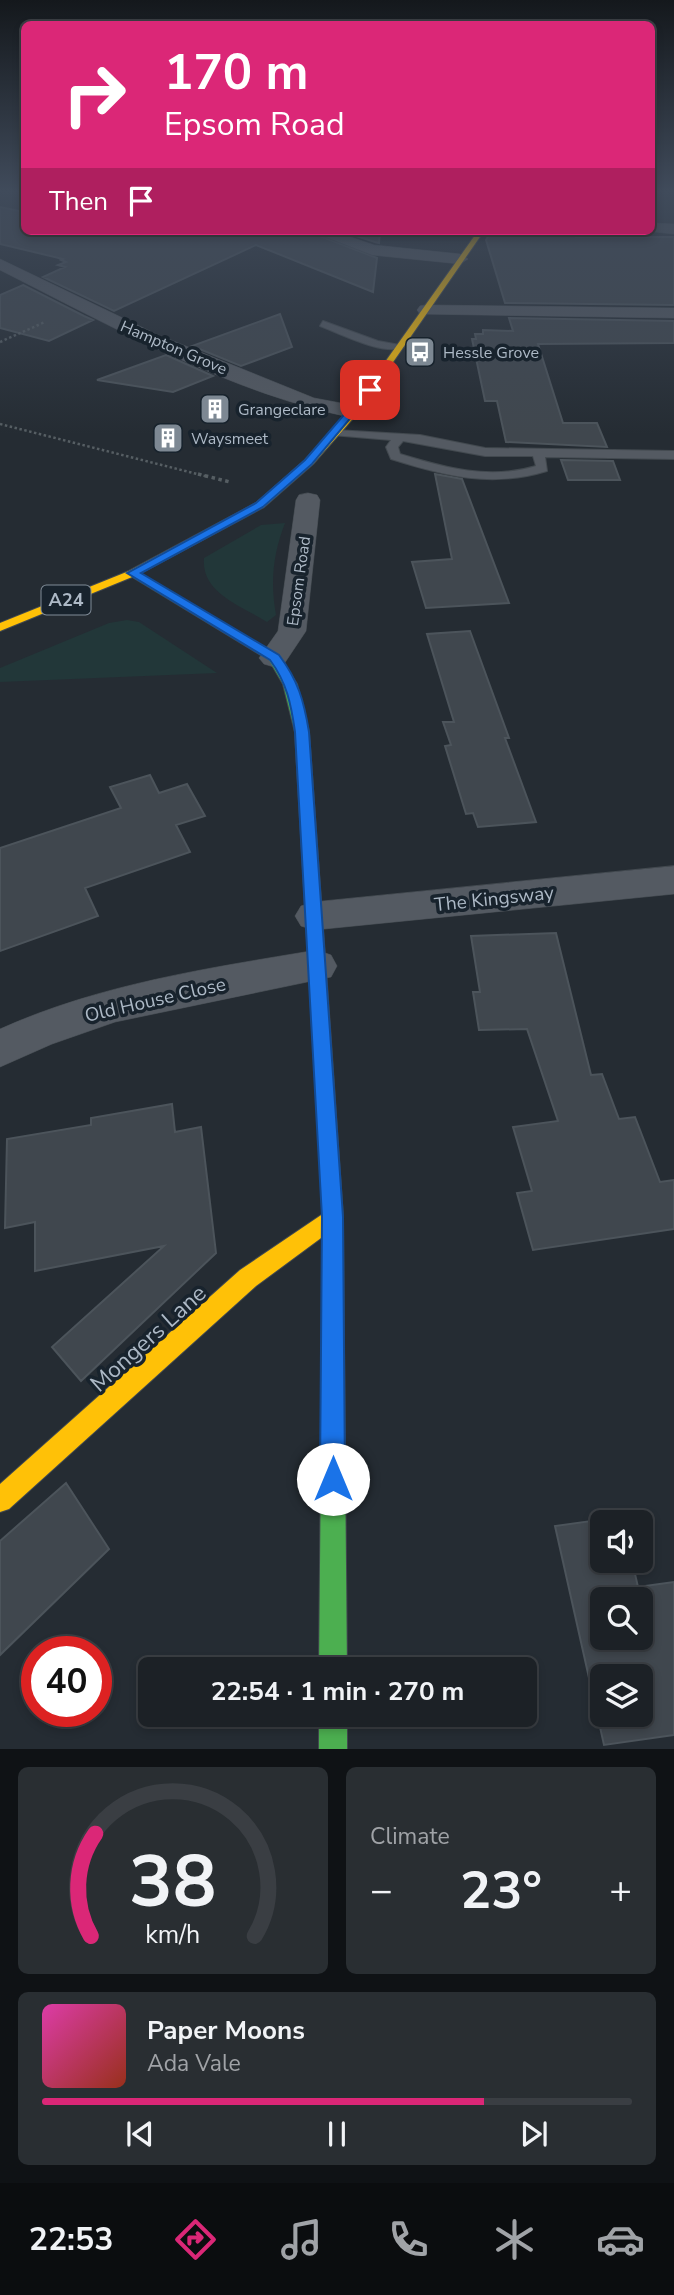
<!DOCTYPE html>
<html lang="en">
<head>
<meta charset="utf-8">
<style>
	:root { --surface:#1c2126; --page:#292e32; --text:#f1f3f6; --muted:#a0a3a7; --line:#3a3e43; --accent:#db2777 }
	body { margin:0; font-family:"Nunito Sans",sans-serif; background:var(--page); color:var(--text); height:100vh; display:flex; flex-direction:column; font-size:26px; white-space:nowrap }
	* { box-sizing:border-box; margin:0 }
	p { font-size:23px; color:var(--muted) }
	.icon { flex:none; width:38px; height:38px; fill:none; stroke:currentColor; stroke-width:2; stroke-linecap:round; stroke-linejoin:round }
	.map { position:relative; height:1749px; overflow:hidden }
	.details { display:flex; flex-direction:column; gap:18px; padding:18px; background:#0f1215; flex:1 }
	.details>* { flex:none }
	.top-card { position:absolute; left:21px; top:21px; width:634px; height:214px; border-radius:10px; box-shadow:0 4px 10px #0003,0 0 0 2px var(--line); background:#db2777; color:#fff; overflow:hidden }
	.controls { position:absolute; left:590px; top:1510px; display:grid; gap:14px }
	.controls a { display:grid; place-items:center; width:63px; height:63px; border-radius:10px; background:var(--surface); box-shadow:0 4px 10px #0003,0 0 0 2px var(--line); font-size:35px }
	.speed { position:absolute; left:21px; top:1636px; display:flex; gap:14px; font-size:35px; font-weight:700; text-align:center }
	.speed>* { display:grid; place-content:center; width:91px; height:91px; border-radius:50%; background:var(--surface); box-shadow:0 4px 10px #0003,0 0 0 2px var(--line); line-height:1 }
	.speed .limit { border:10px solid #d22; background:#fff; color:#111 }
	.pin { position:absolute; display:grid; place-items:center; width:60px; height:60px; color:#fff; margin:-30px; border-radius:14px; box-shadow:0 4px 10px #0006 }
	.me { position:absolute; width:77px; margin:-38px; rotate:0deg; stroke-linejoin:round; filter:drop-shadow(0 0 5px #0008) }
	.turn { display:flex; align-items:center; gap:24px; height:147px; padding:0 28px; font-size:32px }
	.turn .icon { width:91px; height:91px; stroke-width:2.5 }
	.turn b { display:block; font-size:49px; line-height:60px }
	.then { display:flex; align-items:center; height:66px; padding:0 28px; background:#0003; gap:14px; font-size:26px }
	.big { font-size:52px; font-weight:700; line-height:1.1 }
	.details .card { flex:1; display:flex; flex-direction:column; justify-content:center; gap:10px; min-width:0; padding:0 24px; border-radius:10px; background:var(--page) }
	.details .dial { align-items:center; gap:0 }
	.dial svg { height:182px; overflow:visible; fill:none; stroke:var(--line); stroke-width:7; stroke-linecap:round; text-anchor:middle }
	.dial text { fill:var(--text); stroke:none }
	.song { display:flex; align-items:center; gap:21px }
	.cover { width:84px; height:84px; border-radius:10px; background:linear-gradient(135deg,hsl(320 70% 55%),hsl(10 70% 35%)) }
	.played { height:7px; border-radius:4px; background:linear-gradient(90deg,var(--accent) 75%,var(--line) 75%) }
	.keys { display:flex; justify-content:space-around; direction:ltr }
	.heat { display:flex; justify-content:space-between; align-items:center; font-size:38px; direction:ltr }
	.details .tiles { flex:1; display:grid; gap:18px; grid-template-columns:1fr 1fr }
	.card:last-child { grid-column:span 2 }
	.trip { position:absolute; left:138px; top:1657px; width:399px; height:70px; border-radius:10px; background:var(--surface); box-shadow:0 4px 10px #0003,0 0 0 2px var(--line); font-weight:700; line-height:70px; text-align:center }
	.tabs { display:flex; height:112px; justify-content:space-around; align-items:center; background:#0b0d0f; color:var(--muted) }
	.tabs .icon { width:49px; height:49px }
	.tabs .active { color:var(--accent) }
	.tabs b { font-size:32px; color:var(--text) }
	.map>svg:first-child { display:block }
</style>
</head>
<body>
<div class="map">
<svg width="674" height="1749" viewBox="0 0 674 1749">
	<rect width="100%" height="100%" fill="#252c33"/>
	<path fill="#223739" d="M 285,523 C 273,554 270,582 276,615 L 267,622 C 240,605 201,593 204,558 L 261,525 Z
		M 127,620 L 139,622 L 217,673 L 0,682 L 0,668 L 109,623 Z"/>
	<path fill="#40474e" stroke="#4c545b" stroke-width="2" fill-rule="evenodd" d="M 0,207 L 24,212 L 24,231 L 307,231 L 377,258 L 373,292 L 256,245 L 114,311 L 43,277 L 65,267 L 58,265 L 66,262 L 61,260 L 63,259 L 0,244 Z
		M 341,231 L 380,231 L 379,243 L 375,242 Z
		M 492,231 L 576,234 L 576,237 L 674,237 L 674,305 L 505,303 L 486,240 Z
		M 23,285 L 84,316 L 93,320 L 49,341 L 0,328 L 0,295 Z
		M 280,314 L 292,347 L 241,366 L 192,346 Z
		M 509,318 L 674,321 L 674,343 L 538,344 L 563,423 L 597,423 L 607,447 L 506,442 L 497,401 L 485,401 L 472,339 L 476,339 L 475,334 L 483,334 L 483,330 L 513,331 Z
		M 166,355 L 213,376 L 173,392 L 97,380 Z
		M 561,460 L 613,461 L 620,480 L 568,480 Z
		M 435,474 L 462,479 L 509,603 L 426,608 L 412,562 L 452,559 Z
		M 470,631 L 509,738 L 505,738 L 536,822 L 478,827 L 473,813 L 466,814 L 445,746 L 451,745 L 443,722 L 454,722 L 427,634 Z
		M 150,775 L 159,793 L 187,784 L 205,816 L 176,825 L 190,852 L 85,888 L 98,916 L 0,951 L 0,848 L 121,808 L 110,787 Z
		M 556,933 L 591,1075 L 602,1074 L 619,1119 L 635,1117 L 660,1182 L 674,1180 L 674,1229 L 533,1250 L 517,1193 L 532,1191 L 513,1127 L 558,1121 L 527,1029 L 479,1030 L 473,992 L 480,992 L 471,936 Z
		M 172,1104 L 175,1132 L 201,1127 L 216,1253 L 81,1381 L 52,1347 L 164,1246 L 35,1271 L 35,1222 L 5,1228 L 7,1139 L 91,1125 L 91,1118 Z
		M 66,1483 L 109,1549 L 0,1655 L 0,1541 Z
		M 620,1517 L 622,1522 L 602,1522 L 602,1561 L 632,1561 L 638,1587 L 674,1582 L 674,1735 L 604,1745 L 555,1526 ZM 602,1600 L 640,1600 L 640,1638 L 602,1638 ZM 602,1676 L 640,1676 L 640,1715 L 602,1715 Z"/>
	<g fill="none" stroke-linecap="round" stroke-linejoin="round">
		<g stroke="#42494f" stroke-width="2">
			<path id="lane" d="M 323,321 L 378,341 L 405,346 C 387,358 339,333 320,326 Z
				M 336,430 L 420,435 L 485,448 L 674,451 L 674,459 L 545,457 L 547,471 C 492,488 445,476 391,459 L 386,447 L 391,440 L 332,435 L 330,433 ZM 403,441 L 485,456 L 533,456 L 536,466 C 489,480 446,468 400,454 L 398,447 Z"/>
		</g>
		<g stroke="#42494f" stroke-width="1">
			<path id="street" d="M 651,223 L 674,224 L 674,234 L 646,231 L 651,231 Z
				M 310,231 L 333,231 L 374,245 L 460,254 L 468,259 L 460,264 L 372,255 Z
				M 0,259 L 156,334 L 314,398 L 362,407 L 365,412 L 354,418 C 232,394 111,326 0,270 Z
				M 426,305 L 674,308 L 674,318 L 420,314 L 417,310 L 420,306 Z
				M 308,493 L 317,495 L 320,500 L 306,631 L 284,664 L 274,667 L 264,664 L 259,658 L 278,631 L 296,500 L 299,495 Z
				M 674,866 L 674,894 L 314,930 L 301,926 L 295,916 L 301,906 L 314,902 Z
				M 317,950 L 331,955 L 337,966 L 331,977 L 115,1022 L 52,1044 L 0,1067 L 0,1029 C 100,984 209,968 317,950 Z"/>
		</g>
		<g stroke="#42494f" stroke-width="2">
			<path id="fast" d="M 133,570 L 278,655 L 297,684 L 309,732 L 330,1027 L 327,1032 L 321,1034 L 315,1032 L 312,1027 L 295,732 L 283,684 L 269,660 L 129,575 L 127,573 Z
				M 333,1447 L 341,1451 L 345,1459 L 347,1670 L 319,1670 L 321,1459 L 325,1451 Z
				M 319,1715 L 347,1715 L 347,1749 L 319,1749 Z"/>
		</g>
		<g stroke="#42494f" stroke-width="2">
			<path id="slow" d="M 478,231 L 484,231 L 357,414 L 313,464 L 264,507 L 137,575 L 0,631 L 0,623 L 129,571 L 256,503 L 305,460 L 351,410 Z
				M 333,1207 L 340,1210 L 343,1217 L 340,1224 L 256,1286 L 9,1509 L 0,1512 L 0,1484 L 240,1270 Z"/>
		</g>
		<g stroke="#42494f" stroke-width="2">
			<path id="jam" d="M 321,1020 L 327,1022 L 330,1027 L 343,1217 L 345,1459 L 341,1467 L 333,1471 L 325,1467 L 321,1459 L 323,1217 L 312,1027 L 315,1022 Z"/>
		</g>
		<path stroke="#565e63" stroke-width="2.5" stroke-dasharray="2.5 2.5" stroke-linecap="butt" d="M 0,342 L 45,322
			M 0,424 L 205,476"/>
		<path stroke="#565e63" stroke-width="3.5" stroke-dasharray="3.5 3.5" stroke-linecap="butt" d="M 198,474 L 230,482"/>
		<use href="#lane" fill="#545a62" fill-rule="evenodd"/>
		<use href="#street" fill="#545a62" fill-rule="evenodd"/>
		<use href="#fast" fill="#4caf50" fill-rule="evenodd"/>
		<use href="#slow" fill="#ffc107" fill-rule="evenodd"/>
		<use href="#jam" fill="#c62828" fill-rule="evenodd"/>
	</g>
	<linearGradient id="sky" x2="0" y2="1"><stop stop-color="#14181c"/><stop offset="0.44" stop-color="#404b5b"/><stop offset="1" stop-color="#404b5b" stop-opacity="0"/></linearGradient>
	<rect width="674" height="434" fill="url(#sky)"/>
	<path fill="#1a73e8" stroke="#114b97" stroke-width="2" d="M 367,388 L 374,390 L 312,464 L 263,507 L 141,573 L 279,655 C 298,680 304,701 309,732 L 343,1217 L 345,1479 L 341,1487 L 333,1491 L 324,1487 L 320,1479 L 322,1217 L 295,732 C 291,704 287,683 270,660 L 127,573 L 256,503 L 305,460 Z"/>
	<defs>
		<g id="bus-square" transform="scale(1.575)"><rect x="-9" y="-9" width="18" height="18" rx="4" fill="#7d8893" stroke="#18232d"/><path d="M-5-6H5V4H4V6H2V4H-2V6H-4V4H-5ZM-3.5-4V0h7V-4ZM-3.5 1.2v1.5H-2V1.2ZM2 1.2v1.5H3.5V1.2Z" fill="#fff"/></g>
		<g id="building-square" transform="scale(1.575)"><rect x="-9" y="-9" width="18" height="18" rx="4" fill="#7d8893" stroke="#18232d"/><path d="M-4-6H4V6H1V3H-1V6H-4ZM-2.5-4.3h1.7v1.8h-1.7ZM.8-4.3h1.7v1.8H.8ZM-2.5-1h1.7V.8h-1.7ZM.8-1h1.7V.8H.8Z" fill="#fff"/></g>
	</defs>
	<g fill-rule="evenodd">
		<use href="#bus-square" x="420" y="352"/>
		<use href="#building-square" x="215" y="409"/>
		<use href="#building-square" x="168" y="438"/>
	</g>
	<g text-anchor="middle" stroke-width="7" stroke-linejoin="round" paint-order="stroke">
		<g font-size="16" fill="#adb9c6" stroke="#18232d">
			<text transform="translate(174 347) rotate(23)" y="6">Hampton Grove</text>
			<text transform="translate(298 581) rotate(-82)" y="6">Epsom Road</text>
		</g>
		<g font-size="16" fill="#adb9c6" stroke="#18232d" text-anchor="start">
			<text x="443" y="358">Hessle Grove</text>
			<text x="238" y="415">Grangeclare</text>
			<text x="191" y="444">Waysmeet</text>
		</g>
		<rect fill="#18232d" stroke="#808c98" stroke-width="2" x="41.5" y="585.5" width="49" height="29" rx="5"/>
		<g font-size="18" font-weight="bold" fill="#adb9c6">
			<text x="66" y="606">A24</text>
		</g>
		<g font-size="19" fill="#adb9c6" stroke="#18232d">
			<text transform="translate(494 898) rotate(-6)" y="7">The Kingsway</text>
			<text transform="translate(155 999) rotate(-13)" y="7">Old House Close</text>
		</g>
		<g font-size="23" fill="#adb9c6" stroke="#18232d">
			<text transform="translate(148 1338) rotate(-42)" y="8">Mongers Lane</text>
		</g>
	</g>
</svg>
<div class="controls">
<a><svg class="icon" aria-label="sound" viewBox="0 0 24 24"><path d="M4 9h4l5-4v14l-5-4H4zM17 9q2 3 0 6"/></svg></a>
<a><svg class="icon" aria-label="search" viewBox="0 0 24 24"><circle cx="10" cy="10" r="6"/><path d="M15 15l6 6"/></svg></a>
<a><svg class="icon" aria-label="layers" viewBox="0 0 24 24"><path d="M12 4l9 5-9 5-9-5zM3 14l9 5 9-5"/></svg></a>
</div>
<div class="speed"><div class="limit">40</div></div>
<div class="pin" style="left:370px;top:390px;background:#d93025"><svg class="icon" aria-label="arrive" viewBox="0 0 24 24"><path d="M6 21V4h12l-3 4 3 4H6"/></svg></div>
<svg class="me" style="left:333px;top:1479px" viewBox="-20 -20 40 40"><circle r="19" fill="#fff"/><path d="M0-13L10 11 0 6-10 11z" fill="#1a73e8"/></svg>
<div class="trip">22:54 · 1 min · 270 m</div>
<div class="top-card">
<div class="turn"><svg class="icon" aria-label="right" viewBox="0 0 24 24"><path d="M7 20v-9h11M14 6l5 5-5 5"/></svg><div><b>170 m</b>Epsom Road</div></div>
<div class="then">Then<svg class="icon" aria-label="arrive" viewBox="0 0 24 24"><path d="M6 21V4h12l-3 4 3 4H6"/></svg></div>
</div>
</div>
<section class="details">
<div class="tiles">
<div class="card dial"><svg viewBox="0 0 100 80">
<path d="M14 69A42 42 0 1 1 86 69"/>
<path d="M14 69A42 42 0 0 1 16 24" stroke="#db2777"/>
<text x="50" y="56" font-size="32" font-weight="700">38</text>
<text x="50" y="72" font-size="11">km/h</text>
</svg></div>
<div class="card"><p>Climate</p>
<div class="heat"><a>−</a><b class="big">23°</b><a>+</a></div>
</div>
<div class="card">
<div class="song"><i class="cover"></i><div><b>Paper Moons</b><p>Ada Vale</p></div></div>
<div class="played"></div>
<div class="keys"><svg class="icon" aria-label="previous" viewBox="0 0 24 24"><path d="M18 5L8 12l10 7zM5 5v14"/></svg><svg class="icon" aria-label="pause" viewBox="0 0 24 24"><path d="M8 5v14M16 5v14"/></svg><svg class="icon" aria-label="next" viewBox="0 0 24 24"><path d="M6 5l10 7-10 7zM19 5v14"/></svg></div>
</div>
</div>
</section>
<nav class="tabs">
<b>22:53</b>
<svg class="icon active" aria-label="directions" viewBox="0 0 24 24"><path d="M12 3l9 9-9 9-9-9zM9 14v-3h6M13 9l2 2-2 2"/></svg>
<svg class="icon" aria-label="music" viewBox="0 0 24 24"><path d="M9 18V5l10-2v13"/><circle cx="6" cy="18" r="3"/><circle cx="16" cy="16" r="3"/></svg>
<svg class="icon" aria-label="phone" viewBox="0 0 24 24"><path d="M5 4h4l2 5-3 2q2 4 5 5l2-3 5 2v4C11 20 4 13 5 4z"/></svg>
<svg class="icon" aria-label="climate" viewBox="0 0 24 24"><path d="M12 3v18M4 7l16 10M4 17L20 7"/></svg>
<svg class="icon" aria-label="car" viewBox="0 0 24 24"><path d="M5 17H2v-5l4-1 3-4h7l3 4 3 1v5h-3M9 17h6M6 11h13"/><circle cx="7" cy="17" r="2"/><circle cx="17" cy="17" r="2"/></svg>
</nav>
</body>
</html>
